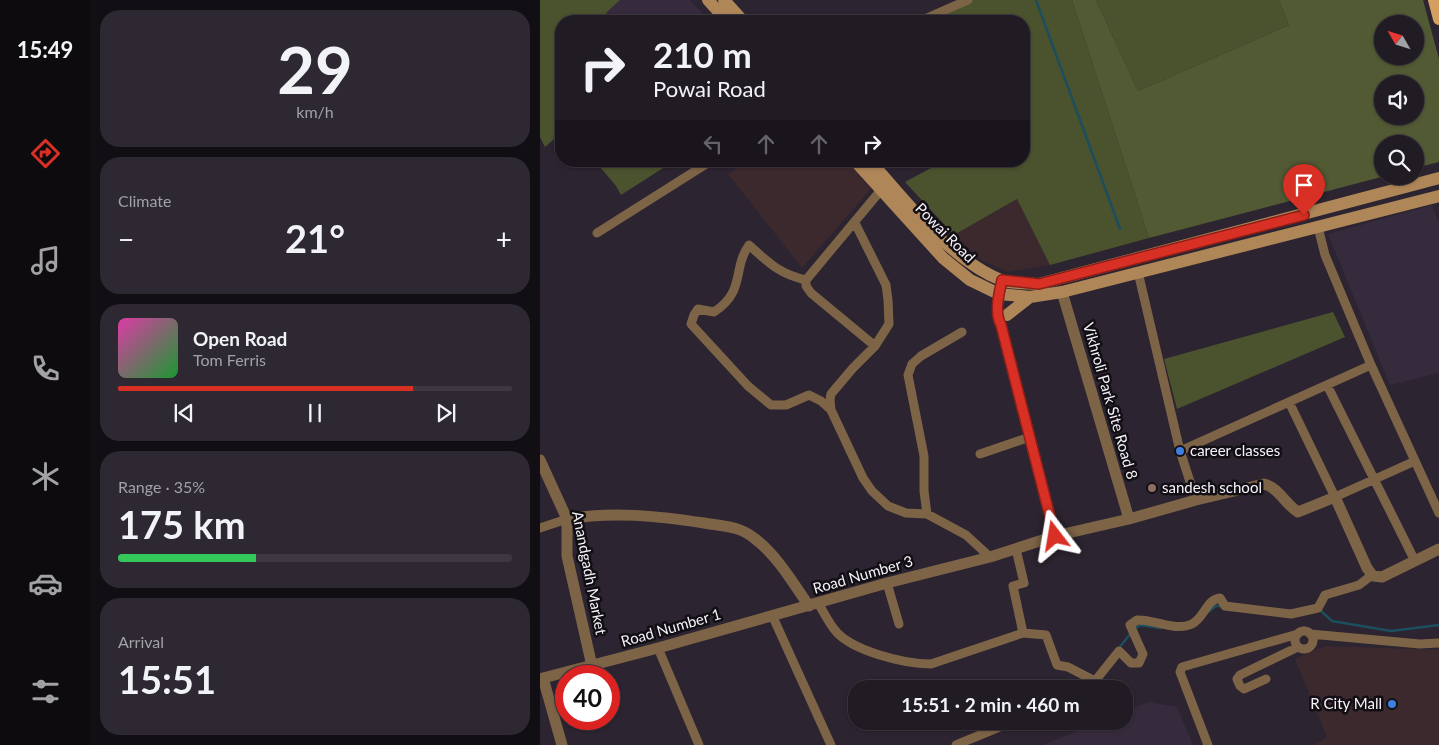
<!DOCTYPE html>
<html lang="en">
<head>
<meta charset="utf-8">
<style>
	:root { --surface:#211b24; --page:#2d2831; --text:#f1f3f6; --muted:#a2a1a6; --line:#3e3941; --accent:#d93025 }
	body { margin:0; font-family:Lato,sans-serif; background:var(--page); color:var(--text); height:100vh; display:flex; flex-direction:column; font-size:19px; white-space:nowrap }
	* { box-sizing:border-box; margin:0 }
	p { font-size:16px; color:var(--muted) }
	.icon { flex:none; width:28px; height:28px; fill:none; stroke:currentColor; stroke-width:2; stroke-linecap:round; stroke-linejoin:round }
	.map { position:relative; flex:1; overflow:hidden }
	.details { display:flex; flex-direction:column; gap:10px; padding:10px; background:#120f14; width:450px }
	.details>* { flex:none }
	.banner { position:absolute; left:15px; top:15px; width:475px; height:152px; border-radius:20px; box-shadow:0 1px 4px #0004,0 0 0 1px var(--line); background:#211b24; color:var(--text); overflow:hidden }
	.needle { width:32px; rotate:309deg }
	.buttons { position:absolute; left:834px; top:15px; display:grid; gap:10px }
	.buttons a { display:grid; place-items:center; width:50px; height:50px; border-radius:50%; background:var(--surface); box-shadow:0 1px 4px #0004,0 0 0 1px var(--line); font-size:25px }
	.speed { position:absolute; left:15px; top:665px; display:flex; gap:10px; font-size:25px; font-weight:700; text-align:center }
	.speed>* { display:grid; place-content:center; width:65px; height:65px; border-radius:50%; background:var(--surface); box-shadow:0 1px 4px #0004,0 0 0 1px var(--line); line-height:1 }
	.speed .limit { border:8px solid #d22; background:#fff; color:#111 }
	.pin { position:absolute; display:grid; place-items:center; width:42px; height:42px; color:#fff; margin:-51px -21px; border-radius:50% 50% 50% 0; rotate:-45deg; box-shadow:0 0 5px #0007 }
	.pin .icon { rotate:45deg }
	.me { position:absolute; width:55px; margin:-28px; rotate:346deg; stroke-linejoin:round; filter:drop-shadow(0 0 4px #0008) }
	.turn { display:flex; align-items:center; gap:18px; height:105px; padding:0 15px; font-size:22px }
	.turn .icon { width:65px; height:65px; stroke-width:2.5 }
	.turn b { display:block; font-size:35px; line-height:42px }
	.lanes { display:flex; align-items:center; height:48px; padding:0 15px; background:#0003; justify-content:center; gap:25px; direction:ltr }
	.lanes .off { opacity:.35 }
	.big { font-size:38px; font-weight:700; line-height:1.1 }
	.details .tile { flex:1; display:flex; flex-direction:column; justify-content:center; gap:8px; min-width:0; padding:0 18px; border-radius:20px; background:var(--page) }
	.details .dial { align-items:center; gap:0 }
	.dial b { font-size:65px; line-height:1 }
	.song { display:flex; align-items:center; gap:15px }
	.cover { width:60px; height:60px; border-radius:8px; background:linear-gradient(135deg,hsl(320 70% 55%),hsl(130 70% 35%)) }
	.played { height:5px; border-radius:2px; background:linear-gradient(90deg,var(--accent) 75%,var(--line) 75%) }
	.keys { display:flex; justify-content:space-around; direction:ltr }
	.heat { display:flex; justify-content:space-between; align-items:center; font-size:28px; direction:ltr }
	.charge { height:8px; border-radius:4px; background:linear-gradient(90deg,#34c759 35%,var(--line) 0) }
	.trip { position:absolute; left:308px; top:680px; width:285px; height:50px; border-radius:20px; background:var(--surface); box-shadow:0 1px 4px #0004,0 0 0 1px var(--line); font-weight:700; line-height:50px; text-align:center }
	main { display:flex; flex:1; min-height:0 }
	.tab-bar { display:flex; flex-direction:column; width:90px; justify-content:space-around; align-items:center; background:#0d0b0e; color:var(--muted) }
	.tab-bar .icon { width:35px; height:35px }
	.tab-bar .on { color:var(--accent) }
	.tab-bar b { font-size:22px; color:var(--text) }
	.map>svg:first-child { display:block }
</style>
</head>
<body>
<main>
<nav class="tab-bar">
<b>15:49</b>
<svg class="icon on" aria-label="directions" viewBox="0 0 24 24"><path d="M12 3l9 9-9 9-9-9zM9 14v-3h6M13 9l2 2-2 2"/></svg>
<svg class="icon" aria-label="music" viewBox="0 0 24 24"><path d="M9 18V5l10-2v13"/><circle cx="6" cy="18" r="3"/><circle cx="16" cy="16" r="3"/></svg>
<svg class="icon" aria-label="phone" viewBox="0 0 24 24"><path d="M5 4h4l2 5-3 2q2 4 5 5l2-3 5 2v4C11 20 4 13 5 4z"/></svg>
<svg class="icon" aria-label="climate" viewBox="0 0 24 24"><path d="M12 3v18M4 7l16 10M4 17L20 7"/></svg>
<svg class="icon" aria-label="car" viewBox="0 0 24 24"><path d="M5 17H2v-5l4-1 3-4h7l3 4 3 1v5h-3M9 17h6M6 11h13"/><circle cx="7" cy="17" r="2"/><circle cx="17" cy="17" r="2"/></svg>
<svg class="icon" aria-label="filters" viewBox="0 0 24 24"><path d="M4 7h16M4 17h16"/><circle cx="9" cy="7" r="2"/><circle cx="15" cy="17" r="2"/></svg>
</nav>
<section class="details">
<div class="tile dial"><b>29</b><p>km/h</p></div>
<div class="tile"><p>Climate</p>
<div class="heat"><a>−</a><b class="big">21°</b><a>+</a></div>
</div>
<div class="tile">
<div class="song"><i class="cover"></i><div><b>Open Road</b><p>Tom Ferris</p></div></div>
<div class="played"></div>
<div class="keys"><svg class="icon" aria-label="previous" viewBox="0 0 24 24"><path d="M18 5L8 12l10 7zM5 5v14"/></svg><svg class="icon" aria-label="pause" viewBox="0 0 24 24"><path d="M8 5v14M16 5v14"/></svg><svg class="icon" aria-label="next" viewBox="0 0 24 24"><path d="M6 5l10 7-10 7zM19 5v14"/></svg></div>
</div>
<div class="tile"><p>Range · 35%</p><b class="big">175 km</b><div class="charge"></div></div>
<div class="tile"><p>Arrival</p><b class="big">15:51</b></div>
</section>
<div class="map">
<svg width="899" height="745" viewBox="0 0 899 745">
	<rect width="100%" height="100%" fill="#2c2430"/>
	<path fill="#3c292e" d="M 209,161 L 307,161 L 331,189 L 262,268 L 188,174 Z
		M 477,199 L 510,265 L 468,272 L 443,261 L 414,235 Z
		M 785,646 L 899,650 L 899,745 L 774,745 L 787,737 L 755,659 Z"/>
	<path fill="#362b3d" d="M 80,0 L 150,0 L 170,21 L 73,21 L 66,13 Z
		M 892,205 L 899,223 L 899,373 L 850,385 L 788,234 Z
		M 609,702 L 637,707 L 653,745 L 503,745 L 561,721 L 584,721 L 584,712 Z"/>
	<path fill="#4b522e" d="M 0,0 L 80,0 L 66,13 L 73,21 L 21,21 L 21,133 L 5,147 L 0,137 Z
		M 429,0 L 532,0 L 609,238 L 510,265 L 477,199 L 414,235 L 365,182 L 404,161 L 484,161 L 484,21 L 381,21 Z
		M 556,0 L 739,0 L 749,25 L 598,91 Z
		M 55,161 L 134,161 L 81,195 L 76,186 Z
		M 793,312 L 805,337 L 637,409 L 624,359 Z"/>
	<path fill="#525a34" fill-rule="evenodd" d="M 532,0 L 556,0 L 598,91 L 749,25 L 739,0 L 883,0 L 899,59 L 899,162 L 875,168 L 875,144 L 842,144 L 842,176 L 845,176 L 609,238 ZM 842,24 L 875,24 L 875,56 L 842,56 ZM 842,84 L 875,84 L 875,116 L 842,116 Z"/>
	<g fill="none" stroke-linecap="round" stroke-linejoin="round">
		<path stroke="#1b4f5e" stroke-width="2.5" d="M 496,0 L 580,229
			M 780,610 L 792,621 L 851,631 L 899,625
			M 668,612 L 676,606 L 681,606
			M 595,629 L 600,625 L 621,628
			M 579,648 L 591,633"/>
		<path stroke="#7e6447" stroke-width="9" d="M 380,21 L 428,0
			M 315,223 L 346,285 L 348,300 L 349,324 L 335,346 L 313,368 L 291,394 L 290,400 L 291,410 L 323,478 L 332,491 L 348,506 L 366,513 L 387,514 L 426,535 L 450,557
			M 778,227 L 785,255 L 831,365 L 899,513
			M 57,233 L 171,161
			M 598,272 L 640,451 L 656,500
			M 266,280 C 239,274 229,263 209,245 C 192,269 206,291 174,312 L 158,309 L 154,315 L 151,324 L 208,386 L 231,405 L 246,405 L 269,395 L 281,401 L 291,410
			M 335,346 L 271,293 L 266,286 L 266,280 L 341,190
			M 787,385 L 875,561
			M 749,402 L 795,497 L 875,461
			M 640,451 L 831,365
			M 440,454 L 490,437
			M 387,514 L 384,491 L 384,456 L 368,375 L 372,364 L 381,356 L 422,332
			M 0,528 L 27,519
			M 476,549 L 484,583 L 473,586 L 483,633
			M 347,583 L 359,624
			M 278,603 C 283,611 288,621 294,629 C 310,651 365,664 391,664 L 483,633 L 506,635 L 517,665 L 528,667 L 555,681 L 579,651 L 591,663 L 599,663 L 603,654 L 590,625 L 597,620 C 614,619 635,632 652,624 C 664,618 667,599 680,598 L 685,606 L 751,614 L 778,608 L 785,595 L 819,585 L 832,575
			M 232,615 L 291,745
			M755 640a9 9 0 1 1 18 0a9 9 0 1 1-18 0Z
			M 770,634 L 880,644 L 899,643
			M 118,648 L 159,745
			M 726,679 L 704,689 L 700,686 L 697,679 L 700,675 L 758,647
			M 416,745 L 474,721
			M 668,745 L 640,672 L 642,667 L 758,634"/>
		<path stroke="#7e6447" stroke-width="11" d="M 462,280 C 459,294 454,312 461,325 L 515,536
			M 522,292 L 589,519
			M 0,460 L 27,519 L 27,556 L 52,666
			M 27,519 C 73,511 117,516 164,523 C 182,526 199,526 214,538 C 237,555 253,583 269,606
			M 22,745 L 3,678 L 118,648 L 347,583 L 450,557 L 515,536 L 589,519 L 656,500 L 724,484 C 739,488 745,504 758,512 L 795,497 L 827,568 L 833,576 L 842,577 L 899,549"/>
		<path stroke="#af8657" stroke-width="12" d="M 168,0 L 187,21
			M 184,0 L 203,21
			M 315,161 L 403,258 L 430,280 L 459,294 L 490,297 L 522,292 L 899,196
			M 330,161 C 367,202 409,259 461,280 C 472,284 487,283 499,284 L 899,178
			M 467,315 L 490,297"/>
		<path stroke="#d59f62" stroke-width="12" d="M 894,0 L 899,19"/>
	</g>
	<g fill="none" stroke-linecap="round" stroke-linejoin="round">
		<g stroke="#8d1f18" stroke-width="12">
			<path id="route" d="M 515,536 L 461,325 C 454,312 459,294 462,280 L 499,284 L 764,215"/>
		</g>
		<use href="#route" stroke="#d93025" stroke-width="9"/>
	</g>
	<g fill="#3f7fe0" stroke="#120f14" stroke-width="2">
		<circle cx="640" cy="451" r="5"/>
		<circle cx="852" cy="704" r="5"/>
	</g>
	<circle fill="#8d6e63" stroke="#120f14" stroke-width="2" cx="612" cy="488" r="5"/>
	<g text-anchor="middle" stroke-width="5" stroke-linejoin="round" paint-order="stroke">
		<g font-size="15" fill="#f7f3fb" stroke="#120f14">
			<text transform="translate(405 233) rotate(45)" y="5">Powai Road</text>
			<text transform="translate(570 401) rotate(74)" y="5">Vikhroli Park Site Road 8</text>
			<text transform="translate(49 573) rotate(79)" y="5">Anandgadh Market</text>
			<text transform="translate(323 575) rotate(-16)" y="5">Road Number 3</text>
			<text transform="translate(131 628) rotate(-16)" y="5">Road Number 1</text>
		</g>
		<g font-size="15" fill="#f7f3fb" stroke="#120f14" text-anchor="start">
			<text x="650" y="456">career classes</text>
			<text x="622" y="493">sandesh school</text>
			<text x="842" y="709" text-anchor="end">R City Mall</text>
		</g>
	</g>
</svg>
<div class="buttons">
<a><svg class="needle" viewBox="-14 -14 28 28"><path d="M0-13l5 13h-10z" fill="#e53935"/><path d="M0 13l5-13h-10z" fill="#a2a1a6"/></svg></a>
<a><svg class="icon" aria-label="sound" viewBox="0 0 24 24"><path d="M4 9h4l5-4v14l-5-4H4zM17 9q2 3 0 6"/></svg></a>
<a><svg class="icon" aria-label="search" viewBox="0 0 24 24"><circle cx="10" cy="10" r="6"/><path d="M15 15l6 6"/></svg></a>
</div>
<div class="speed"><div class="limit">40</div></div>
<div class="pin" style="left:764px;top:215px;background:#d93025"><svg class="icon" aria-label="arrive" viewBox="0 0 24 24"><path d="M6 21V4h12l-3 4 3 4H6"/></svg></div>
<svg class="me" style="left:515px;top:536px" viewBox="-20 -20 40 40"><path d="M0-17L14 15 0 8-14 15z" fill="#d93025" stroke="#fff" stroke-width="4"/></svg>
<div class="trip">15:51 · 2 min · 460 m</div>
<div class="banner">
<div class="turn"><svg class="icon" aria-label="right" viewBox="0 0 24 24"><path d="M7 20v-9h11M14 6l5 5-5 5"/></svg><div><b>210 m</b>Powai Road</div></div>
<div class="lanes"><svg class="icon off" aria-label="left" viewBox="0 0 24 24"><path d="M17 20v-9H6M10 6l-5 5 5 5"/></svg><svg class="icon off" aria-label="ahead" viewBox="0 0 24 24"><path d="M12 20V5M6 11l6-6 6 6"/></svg><svg class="icon off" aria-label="ahead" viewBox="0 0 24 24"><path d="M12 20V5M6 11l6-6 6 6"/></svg><svg class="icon" aria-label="right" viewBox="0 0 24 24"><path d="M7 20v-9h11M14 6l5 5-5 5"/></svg></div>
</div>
</div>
</main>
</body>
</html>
